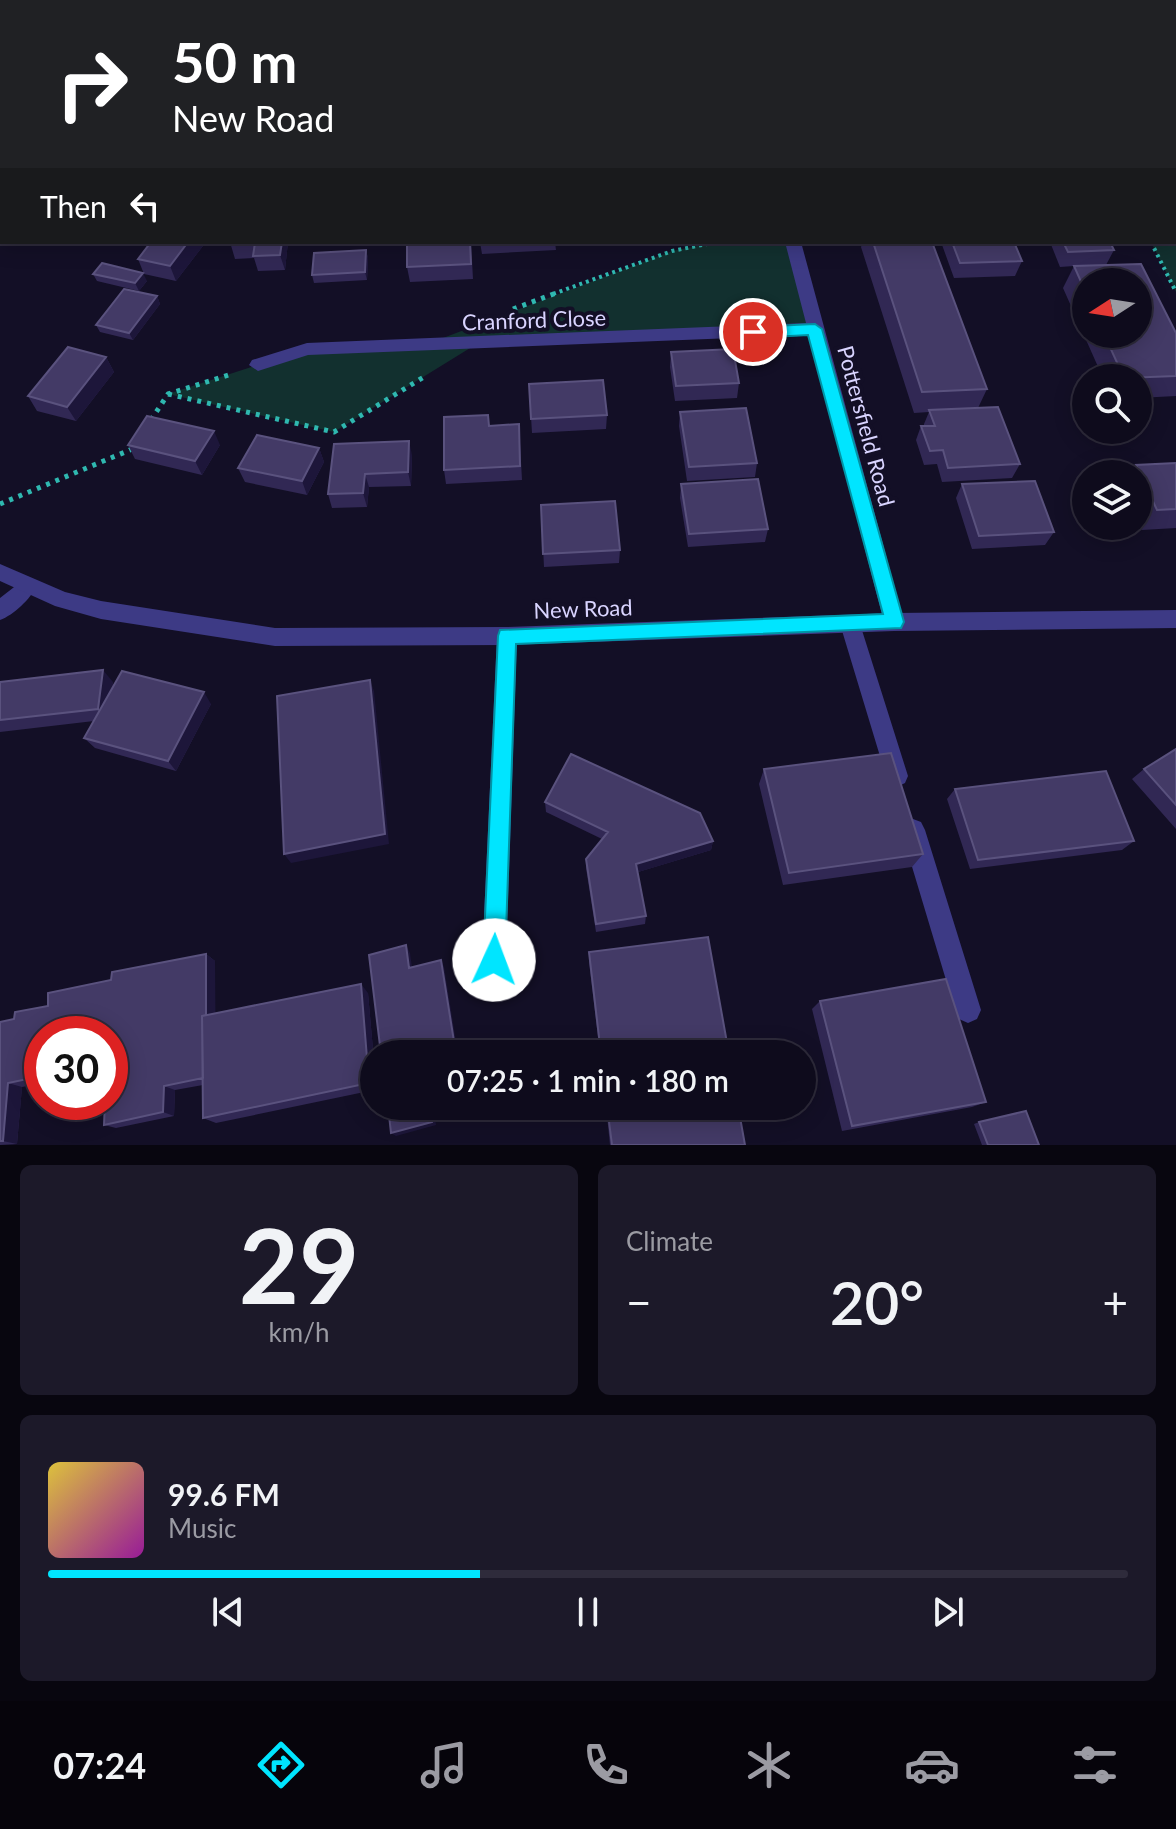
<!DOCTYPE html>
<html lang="en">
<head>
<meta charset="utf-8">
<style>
	:root { --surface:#0e0b1c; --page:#1c1929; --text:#f1f3f6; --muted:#9b9ba3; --line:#2e2b3b; --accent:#00e5ff }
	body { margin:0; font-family:Lato,sans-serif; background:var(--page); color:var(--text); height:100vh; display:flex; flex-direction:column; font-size:30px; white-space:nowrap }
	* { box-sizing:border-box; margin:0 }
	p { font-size:26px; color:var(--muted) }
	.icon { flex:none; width:44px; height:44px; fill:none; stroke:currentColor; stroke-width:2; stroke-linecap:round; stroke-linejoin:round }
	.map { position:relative; height:1145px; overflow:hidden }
	.sheet { display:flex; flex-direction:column; gap:20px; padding:20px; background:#08060f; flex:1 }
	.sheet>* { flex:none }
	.banner { position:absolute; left:0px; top:0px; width:1176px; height:244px; box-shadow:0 4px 20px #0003,0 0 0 2px var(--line); background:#202124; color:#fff; overflow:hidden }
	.needle { width:52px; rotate:258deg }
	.controls { position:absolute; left:1072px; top:268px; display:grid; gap:16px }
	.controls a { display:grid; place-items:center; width:80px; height:80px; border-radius:50%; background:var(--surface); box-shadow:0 4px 20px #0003,0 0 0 2px var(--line); font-size:40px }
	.speed { position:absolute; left:24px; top:1016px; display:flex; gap:16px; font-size:40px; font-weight:700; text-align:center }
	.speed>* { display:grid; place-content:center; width:104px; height:104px; border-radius:50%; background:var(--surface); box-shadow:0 4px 20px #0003,0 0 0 2px var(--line); line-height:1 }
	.speed .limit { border:12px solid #d22; background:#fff; color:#111 }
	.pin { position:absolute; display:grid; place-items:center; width:68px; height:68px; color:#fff; margin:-34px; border:4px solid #fff; border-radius:50%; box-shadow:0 2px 8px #0007 }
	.me { position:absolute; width:88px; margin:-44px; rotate:2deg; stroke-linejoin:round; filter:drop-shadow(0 0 6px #0008) }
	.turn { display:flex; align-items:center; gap:28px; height:168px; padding:0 40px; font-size:36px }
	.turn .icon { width:104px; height:104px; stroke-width:2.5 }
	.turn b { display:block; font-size:56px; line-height:68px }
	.then { display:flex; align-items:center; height:76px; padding:0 40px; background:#0003; gap:16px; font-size:30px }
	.big { font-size:60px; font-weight:600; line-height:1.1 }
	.sheet .tile { flex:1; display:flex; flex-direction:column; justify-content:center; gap:12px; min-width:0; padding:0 28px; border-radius:12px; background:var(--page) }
	.sheet .dial { align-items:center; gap:0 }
	.dial b { font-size:104px; line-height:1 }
	.song { display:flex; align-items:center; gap:24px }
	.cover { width:96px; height:96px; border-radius:12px; background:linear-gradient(135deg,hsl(50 70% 55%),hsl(300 70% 35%)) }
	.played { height:8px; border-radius:4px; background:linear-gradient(90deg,var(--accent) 40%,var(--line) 40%) }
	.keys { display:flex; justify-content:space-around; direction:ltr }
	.heat { display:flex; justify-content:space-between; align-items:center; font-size:44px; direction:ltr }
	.sheet .tiles { flex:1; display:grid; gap:20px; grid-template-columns:1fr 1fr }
	.tile:last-child { grid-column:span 2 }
	.trip { position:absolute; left:360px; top:1040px; width:456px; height:80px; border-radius:40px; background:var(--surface); box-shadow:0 4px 20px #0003,0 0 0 2px var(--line); font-weight:600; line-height:80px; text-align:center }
	.tabs { display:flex; height:128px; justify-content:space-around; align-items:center; background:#06040b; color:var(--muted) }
	.tabs .icon { width:56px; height:56px }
	.tabs .on { color:var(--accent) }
	.tabs b { font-size:36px; color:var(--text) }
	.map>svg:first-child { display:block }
</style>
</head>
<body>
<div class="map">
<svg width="1176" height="1145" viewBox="0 0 1176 1145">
	<rect width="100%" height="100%" fill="#130f26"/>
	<path fill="#12302f" d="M 1174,166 L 1176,166 L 1176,292 L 1151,242 L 1174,242 Z
		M 717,242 L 792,242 L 815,329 L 475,345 L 334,432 L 168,394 L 307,349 L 422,346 L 672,251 Z"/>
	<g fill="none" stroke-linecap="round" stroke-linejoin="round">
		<path stroke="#2fb8b0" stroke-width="4" stroke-dasharray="3 4" stroke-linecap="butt" d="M 1151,242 L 1176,292
			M 553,294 L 672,251 L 717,242"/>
		<path stroke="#2fb8b0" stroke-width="5" stroke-dasharray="4 6" stroke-linecap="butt" d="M 513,309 L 559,292
			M 168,394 L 334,432 L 427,375
			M 151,420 L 168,394 L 232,374
			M 0,504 L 130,450 L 134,445"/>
		<path fill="#3d3a85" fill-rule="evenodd" d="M 27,577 L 34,580 L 37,586 C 30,599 14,615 0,620 L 0,598 Z
			M 850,615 L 857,618 L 860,624 L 908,776 L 905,783 L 897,787 L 889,783 L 886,776 L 840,624 L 843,618 Z
			M 913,819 L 921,822 L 925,830 L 981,1010 L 977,1019 L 968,1023 L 959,1019 L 955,1010 L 901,830 L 905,822 Z"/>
		<path fill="#3d3a85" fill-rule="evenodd" d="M 242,0 L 256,0 L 257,2 L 243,2 Z
			M 706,0 L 720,0 L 721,2 L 707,2 Z
			M 1174,200 L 1176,200 L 1176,210 L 1174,210 Z
			M 785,242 L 801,242 L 904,622 L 901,628 L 894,631 L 887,628 L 884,622 L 809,335 L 308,355 L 258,371 L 249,365 L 252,360 L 307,343 L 806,323 Z
			M 507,627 L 514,630 L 517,636 L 506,960 L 503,969 L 494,972 L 485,969 L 482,960 L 497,636 L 500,630 Z"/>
		<path fill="#3d3a85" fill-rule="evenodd" d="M 0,564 L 65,592 L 101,601 L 275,628 L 507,627 L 894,613 L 1176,610 L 1176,628 L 894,631 L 507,645 L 275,646 L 101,619 L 55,606 L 0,581 Z"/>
	</g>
	<path fill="#312854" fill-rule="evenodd" d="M 881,0 L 903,0 L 882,2 Z
		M 1156,0 L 1176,0 L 1176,24 L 1174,24 L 1174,2 L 1157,2 Z
		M 1174,103 L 1176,103 L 1176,145 L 1174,145 Z
		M 151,242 L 206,242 L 176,281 L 144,274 L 138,259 Z
		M 230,242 L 288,242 L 285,270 L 258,271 L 254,258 L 235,259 Z
		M 407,242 L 471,242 L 473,279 L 410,282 L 407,267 Z
		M 480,242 L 555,242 L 556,250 L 482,254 Z
		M 863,242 L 932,242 L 987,389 L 978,408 L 1020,464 L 1012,478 L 942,482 L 937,464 L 924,465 L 916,440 L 921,426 L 924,426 L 924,424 L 929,412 L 914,413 L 861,247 Z
		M 941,242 L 1014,242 L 1022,261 L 1015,276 L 954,278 Z
		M 1050,242 L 1110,242 L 1114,250 L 1106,265 L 1176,333 L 1176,396 L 1138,398 L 1138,378 L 1103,378 L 1063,288 L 1074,266 L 1060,267 ZM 1086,282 L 1138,334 L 1086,334 Z
		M 366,250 L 368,258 L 367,280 L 314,283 L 312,275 Z
		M 93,274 L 147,281 L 139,291 L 97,281 Z
		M 157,296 L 160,304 L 133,340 L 100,332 L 96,325 Z
		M 671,352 L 739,383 L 737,398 L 675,401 L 670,367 Z
		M 106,357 L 114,372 L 76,421 L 37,411 L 28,396 Z
		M 529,384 L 607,415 L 606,429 L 532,433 Z
		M 680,412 L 757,463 L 755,477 L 687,481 L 679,426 Z
		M 519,424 L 522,480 L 446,484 L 444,470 Z
		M 334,444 L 412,455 L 411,486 L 369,487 L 367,507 L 332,508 L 328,494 Z
		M 128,445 L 220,445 L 202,475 L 135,459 Z
		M 319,448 L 324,462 L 307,495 L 245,482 L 238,468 Z
		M 1176,463 L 1176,528 L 1142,530 L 1138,520 L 1138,474 L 1130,474 L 1136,465 Z
		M 681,484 L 768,529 L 765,542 L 688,547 L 680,498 Z
		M 962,484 L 1054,532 L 1045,545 L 972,549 L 956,498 Z
		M 541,505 L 620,550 L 619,563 L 544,567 Z
		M 0,682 L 113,682 L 112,689 L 211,704 L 176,771 L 95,748 L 84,738 L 94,721 L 0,732 Z
		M 1176,749 L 1176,829 L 1132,779 L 1144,769 Z
		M 764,769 L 923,854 L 912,867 L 783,885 L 759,784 Z
		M 955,789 L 1134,841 L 1122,850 L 970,869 L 947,799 Z
		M 545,802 L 713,841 L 711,850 L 638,872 L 646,916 L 645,924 L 596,932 L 586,868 L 586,859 L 602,839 L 546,812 Z
		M 589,952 L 729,1054 L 600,1054 L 589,962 Z
		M 206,954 L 215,961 L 215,1013 L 368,993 L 374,1061 L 374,1090 L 216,1123 L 203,1118 L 203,1085 L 175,1090 L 174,1116 L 116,1128 L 104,1125 L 110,1034 L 42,1083 L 22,1087 L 17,1144 L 0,1145 L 0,1022 L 14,1019 L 111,980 Z
		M 820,1001 L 986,1102 L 972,1107 L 842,1131 L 812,1009 Z
		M 606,1106 L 738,1106 L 745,1145 L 610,1145 Z
		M 979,1122 L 1039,1145 L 982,1145 L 974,1124 Z"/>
	<path fill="#1d163a" d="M 131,0 L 174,0 L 161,2 L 132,2 Z
		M 2,30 L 2,47 L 0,47 L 0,31 Z
		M 0,118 L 2,118 L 2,192 L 0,192 Z
		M 188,242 L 206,242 L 176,281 L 170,266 Z
		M 282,242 L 288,242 L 285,270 L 280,255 Z
		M 366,250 L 368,258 L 367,280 L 365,272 Z
		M 143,273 L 147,281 L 139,291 L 135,283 Z
		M 157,296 L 160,304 L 133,340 L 129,333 Z
		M 106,357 L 114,372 L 76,421 L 67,407 Z
		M 214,431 L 220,445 L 202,475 L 195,461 Z
		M 409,441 L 412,455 L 411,486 L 408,472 Z
		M 319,448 L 324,462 L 307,495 L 302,481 Z
		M 365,474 L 369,487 L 367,507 L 363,493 Z
		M 103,670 L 113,682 L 108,720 L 98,709 Z
		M 370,680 L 374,691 L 389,844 L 291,863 L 284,854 Z
		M 204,692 L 211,704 L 176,771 L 168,761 Z
		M 713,841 L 711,850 L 635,873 L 636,864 Z
		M 406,945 L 410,953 L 413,975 L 409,968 Z
		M 206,954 L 215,961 L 216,1082 L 206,1077 Z
		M 441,960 L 444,967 L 458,1054 L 456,1054 Z
		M 361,984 L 368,993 L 374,1061 L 374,1087 L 369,1083 Z
		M 8,1083 L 22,1087 L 17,1144 L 3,1141 Z
		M 164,1086 L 175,1090 L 174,1116 L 163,1112 Z
		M 430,1106 L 433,1106 L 436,1125 L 396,1136 L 391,1133 Z"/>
	<path fill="#433a66" stroke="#5a527e" stroke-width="2" d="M 0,0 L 8,0 L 8,2 L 2,2 L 2,30 L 0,31 Z
		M 165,0 L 194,0 L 194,2 L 151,2 Z
		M 361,0 L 366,0 L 366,2 L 345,2 Z
		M 395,0 L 408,0 L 408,2 L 378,2 Z
		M 424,0 L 457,0 L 458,2 L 424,2 Z
		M 468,0 L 544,0 L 545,2 L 469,2 Z
		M 607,0 L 669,0 L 670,2 L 608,2 Z
		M 1064,0 L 1114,0 L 1116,2 L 1066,2 Z
		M 0,44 L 2,44 L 2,75 L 0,75 Z
		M 0,85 L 2,85 L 2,118 L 0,118 Z
		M 1174,103 L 1176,103 L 1176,130 L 1174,130 Z
		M 151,242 L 188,242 L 170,266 L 138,259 Z
		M 230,242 L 282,242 L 280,255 L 253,256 L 255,243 L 230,244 Z
		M 407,242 L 470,242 L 471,264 L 407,267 Z
		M 873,242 L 932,242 L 987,389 L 922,392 Z
		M 952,242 L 1014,242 L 1022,261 L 960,263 Z
		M 1063,242 L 1110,242 L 1114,250 L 1068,252 Z
		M 366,250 L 365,272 L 312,275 L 314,253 Z
		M 102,263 L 143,273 L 135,283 L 93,274 Z
		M 1141,264 L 1176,333 L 1176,376 L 1124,378 L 1104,334 L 1138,334 L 1138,282 L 1086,282 L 1086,293 L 1074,266 Z
		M 124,289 L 157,296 L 129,333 L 96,325 Z
		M 68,347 L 106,357 L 67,407 L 28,396 Z
		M 733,349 L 739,383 L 676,386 L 671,352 Z
		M 603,380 L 607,415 L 531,419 L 529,384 Z
		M 998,407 L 1020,464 L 948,468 L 943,450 L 930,451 L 921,426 L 935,426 L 929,410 Z
		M 746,408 L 757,463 L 689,467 L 680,412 Z
		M 488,415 L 489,426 L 519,424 L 520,466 L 444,470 L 444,417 Z
		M 147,416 L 214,431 L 195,461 L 128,445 Z
		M 257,435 L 319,448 L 302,481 L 238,468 Z
		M 409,441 L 408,472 L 365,474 L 363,493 L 328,494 L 334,444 Z
		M 1176,463 L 1176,509 L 1157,510 L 1136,465 Z
		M 758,479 L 768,529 L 689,534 L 681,484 Z
		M 1035,481 L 1054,532 L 979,536 L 962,484 Z
		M 615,501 L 620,550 L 543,554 L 541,505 Z
		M 103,670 L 98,709 L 0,720 L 0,682 Z
		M 122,671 L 204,692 L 168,761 L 84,738 Z
		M 370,680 L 385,834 L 284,854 L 277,696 Z
		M 1176,749 L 1176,805 L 1144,769 Z
		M 891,753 L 923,854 L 789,873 L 764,769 Z
		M 571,754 L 700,813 L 713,841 L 636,864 L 646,916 L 596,924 L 586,859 L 608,832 L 545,802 Z
		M 1106,771 L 1134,841 L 978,860 L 955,789 Z
		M 708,937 L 729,1054 L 601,1054 L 589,952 Z
		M 406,945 L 409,968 L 441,960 L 456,1054 L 381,1054 L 369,955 Z
		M 206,954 L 206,1015 L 202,1016 L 203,1078 L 164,1086 L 163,1112 L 104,1125 L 105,1102 L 110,1102 L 110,1034 L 42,1034 L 42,1076 L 8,1083 L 3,1141 L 0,1141 L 0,1022 L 14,1019 L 15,1012 L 48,1006 L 48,993 L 111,980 L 112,972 Z
		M 946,979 L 986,1102 L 852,1126 L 820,1001 Z
		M 361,984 L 369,1083 L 203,1118 L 202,1016 Z
		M 388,1106 L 430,1106 L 432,1122 L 391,1133 Z
		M 607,1106 L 738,1106 L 745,1145 L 612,1145 Z
		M 1026,1111 L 1039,1145 L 988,1145 L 979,1122 Z"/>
	<path fill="#00e5ff" stroke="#0095a6" stroke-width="2" d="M 815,324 L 822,329 L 904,622 L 901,628 L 516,644 L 505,960 L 502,968 L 494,971 L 486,968 L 483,960 L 498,636 L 500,630 L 883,614 L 808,335 L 753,338 L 745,332 L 753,327 Z"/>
	<g text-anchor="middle" stroke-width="8" stroke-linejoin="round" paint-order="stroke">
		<g font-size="22" fill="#d9d4ff" stroke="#130f26">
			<text transform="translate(534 320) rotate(-2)" y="8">Cranford Close</text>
			<text transform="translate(866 426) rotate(75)" y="8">Pottersfield Road</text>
			<text transform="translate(583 609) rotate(-2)" y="8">New Road</text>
		</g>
	</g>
</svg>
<div class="controls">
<a><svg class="needle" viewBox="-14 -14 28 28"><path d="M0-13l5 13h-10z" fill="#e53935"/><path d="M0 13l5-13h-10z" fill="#9b9ba3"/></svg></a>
<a><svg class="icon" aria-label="search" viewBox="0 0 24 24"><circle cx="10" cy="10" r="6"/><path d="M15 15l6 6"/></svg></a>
<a><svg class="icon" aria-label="layers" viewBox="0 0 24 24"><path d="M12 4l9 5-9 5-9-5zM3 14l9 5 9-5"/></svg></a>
</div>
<div class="speed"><div class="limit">30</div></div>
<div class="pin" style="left:753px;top:332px;background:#d93025"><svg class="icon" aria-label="arrive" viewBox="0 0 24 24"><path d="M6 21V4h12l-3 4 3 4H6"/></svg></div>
<svg class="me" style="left:494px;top:960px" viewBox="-20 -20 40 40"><circle r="19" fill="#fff"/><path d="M0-13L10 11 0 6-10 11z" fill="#00e5ff"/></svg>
<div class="trip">07:25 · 1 min · 180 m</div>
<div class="banner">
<div class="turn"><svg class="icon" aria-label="right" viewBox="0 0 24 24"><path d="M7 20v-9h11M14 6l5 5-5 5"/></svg><div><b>50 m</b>New Road</div></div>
<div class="then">Then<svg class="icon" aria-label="left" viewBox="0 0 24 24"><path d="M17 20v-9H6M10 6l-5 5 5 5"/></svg></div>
</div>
</div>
<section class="sheet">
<div class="tiles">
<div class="tile dial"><b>29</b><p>km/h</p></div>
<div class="tile"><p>Climate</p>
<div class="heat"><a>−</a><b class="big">20°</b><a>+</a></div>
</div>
<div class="tile">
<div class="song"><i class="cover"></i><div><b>99.6 FM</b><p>Music</p></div></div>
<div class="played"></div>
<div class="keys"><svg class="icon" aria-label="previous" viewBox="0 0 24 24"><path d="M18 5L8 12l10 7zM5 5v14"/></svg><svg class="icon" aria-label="pause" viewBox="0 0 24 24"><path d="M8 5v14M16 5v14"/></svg><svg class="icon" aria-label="next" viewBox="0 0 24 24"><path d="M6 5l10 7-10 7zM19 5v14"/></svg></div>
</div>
</div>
</section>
<nav class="tabs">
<b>07:24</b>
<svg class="icon on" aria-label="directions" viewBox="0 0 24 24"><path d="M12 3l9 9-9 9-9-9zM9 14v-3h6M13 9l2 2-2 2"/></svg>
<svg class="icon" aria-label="music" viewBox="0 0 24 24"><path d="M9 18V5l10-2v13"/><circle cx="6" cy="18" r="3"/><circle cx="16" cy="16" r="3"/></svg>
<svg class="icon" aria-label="phone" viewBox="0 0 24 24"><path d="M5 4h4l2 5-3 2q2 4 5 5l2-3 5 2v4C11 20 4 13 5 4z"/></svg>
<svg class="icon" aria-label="climate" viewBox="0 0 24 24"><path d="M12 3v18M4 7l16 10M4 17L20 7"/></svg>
<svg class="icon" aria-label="car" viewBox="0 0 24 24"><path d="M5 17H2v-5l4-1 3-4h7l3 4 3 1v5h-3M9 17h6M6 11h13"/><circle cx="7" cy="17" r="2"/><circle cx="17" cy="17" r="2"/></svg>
<svg class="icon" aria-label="filters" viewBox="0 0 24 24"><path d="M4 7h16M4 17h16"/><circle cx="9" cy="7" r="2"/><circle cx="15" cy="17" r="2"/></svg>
</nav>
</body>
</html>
